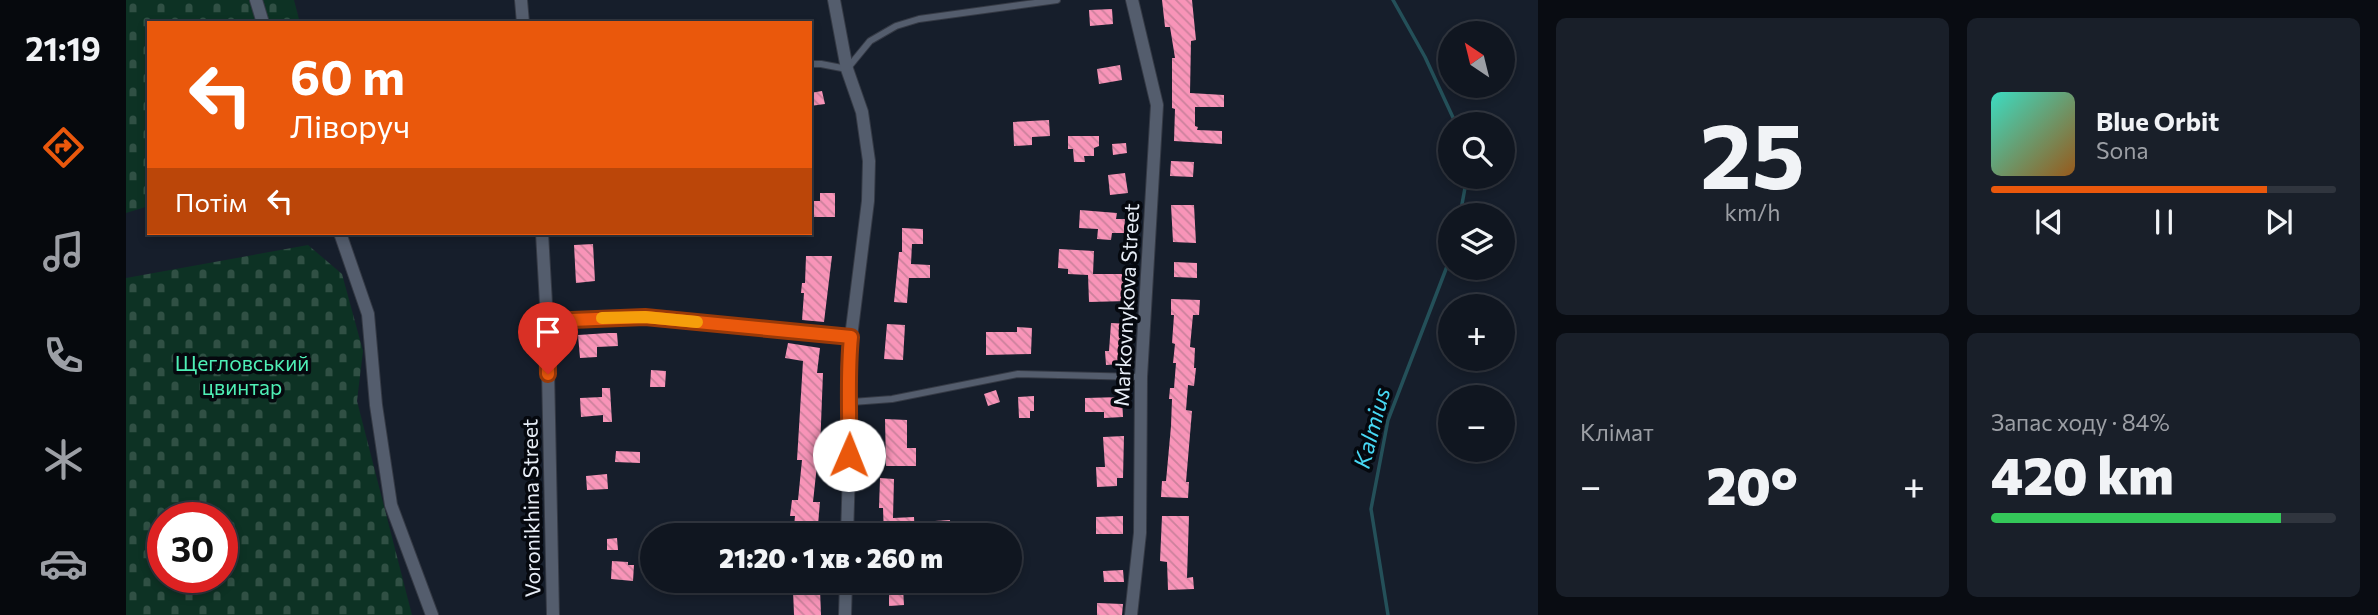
<!DOCTYPE html>
<html lang="uk">
<head>
<meta charset="utf-8">
<style>
	:root { --surface:#101620; --page:#191f29; --text:#f1f3f6; --muted:#9c9fa5; --line:#30353e; --accent:#ea580c }
	body { margin:0; font-family:Commissioner,sans-serif; background:var(--page); color:var(--text); height:100vh; display:flex; flex-direction:column; font-size:26px; white-space:nowrap }
	* { box-sizing:border-box; margin:0 }
	p { font-size:23px; color:var(--muted) }
	.icon { flex:none; width:38px; height:38px; fill:none; stroke:currentColor; stroke-width:2; stroke-linecap:round; stroke-linejoin:round }
	.map { position:relative; flex:1; overflow:hidden }
	.panel { display:flex; flex-direction:column; gap:18px; padding:18px; background:#090c12; width:840px }
	.panel>* { flex:none }
	.banner { position:absolute; left:21px; top:21px; width:665px; height:214px; border-radius:0px; box-shadow:0 4px 10px #0003,0 0 0 2px var(--line); background:#ea580c; color:#fff; overflow:hidden }
	.needle { width:46px; rotate:325deg }
	.fabs { position:absolute; left:1312px; top:21px; display:grid; gap:14px }
	.fabs a { display:grid; place-items:center; width:77px; height:77px; border-radius:50%; background:var(--surface); box-shadow:0 4px 10px #0003,0 0 0 2px var(--line); font-size:35px }
	.speed { position:absolute; left:21px; top:502px; display:flex; gap:14px; font-size:35px; font-weight:700; text-align:center }
	.speed>* { display:grid; place-content:center; width:91px; height:91px; border-radius:50%; background:var(--surface); box-shadow:0 4px 10px #0003,0 0 0 2px var(--line); line-height:1 }
	.speed .limit { border:10px solid #d22; background:#fff; color:#111 }
	.pin { position:absolute; display:grid; place-items:center; width:60px; height:60px; color:#fff; margin:-72px -30px; border-radius:50% 50% 50% 0; rotate:-45deg; box-shadow:0 0 7px #0007 }
	.pin .icon { rotate:45deg }
	.me { position:absolute; width:77px; margin:-38px; rotate:1deg; stroke-linejoin:round; filter:drop-shadow(0 0 5px #0008) }
	.turn { display:flex; align-items:center; gap:24px; height:147px; padding:0 28px; font-size:32px }
	.turn .icon { width:91px; height:91px; stroke-width:2.5 }
	.turn b { display:block; font-size:49px; line-height:60px }
	.then { display:flex; align-items:center; height:66px; padding:0 28px; background:#0003; gap:14px; font-size:26px }
	.big { font-size:52px; font-weight:800; line-height:1.1 }
	.panel .widget { flex:1; display:flex; flex-direction:column; justify-content:center; gap:10px; min-width:0; padding:0 24px; border-radius:10px; background:var(--page) }
	.panel .dial { align-items:center; gap:0 }
	.dial b { font-size:91px; line-height:1 }
	.song { display:flex; align-items:center; gap:21px }
	.cover { width:84px; height:84px; border-radius:10px; background:linear-gradient(135deg,hsl(170 70% 55%),hsl(30 70% 35%)) }
	.played { height:7px; border-radius:4px; background:linear-gradient(90deg,var(--accent) 80%,var(--line) 80%) }
	.keys { display:flex; justify-content:space-around; direction:ltr }
	.heat { display:flex; justify-content:space-between; align-items:center; font-size:38px; direction:ltr }
	.charge { height:10px; border-radius:5px; background:linear-gradient(90deg,#34c759 84%,var(--line) 0) }
	.panel .tiles { flex:1; display:grid; gap:18px; grid-template-columns:repeat(2,1fr) }
	.trip { position:absolute; left:514px; top:523px; width:382px; height:70px; border-radius:35px; background:var(--surface); box-shadow:0 4px 10px #0003,0 0 0 2px var(--line); font-weight:800; line-height:70px; text-align:center }
	main { display:flex; flex:1; min-height:0 }
	.tab-bar { display:flex; flex-direction:column; width:126px; justify-content:space-around; align-items:center; background:#06090d; color:var(--muted) }
	.tab-bar .icon { width:49px; height:49px }
	.tab-bar .active { color:var(--accent) }
	.tab-bar b { font-size:32px; color:var(--text) }
	.map>svg:first-child { display:block }
</style>
</head>
<body>
<main>
<nav class="tab-bar">
<b>21:19</b>
<svg class="icon active" aria-label="directions" viewBox="0 0 24 24"><path d="M12 3l9 9-9 9-9-9zM9 14v-3h6M13 9l2 2-2 2"/></svg>
<svg class="icon" aria-label="music" viewBox="0 0 24 24"><path d="M9 18V5l10-2v13"/><circle cx="6" cy="18" r="3"/><circle cx="16" cy="16" r="3"/></svg>
<svg class="icon" aria-label="phone" viewBox="0 0 24 24"><path d="M5 4h4l2 5-3 2q2 4 5 5l2-3 5 2v4C11 20 4 13 5 4z"/></svg>
<svg class="icon" aria-label="climate" viewBox="0 0 24 24"><path d="M12 3v18M4 7l16 10M4 17L20 7"/></svg>
<svg class="icon" aria-label="car" viewBox="0 0 24 24"><path d="M5 17H2v-5l4-1 3-4h7l3 4 3 1v5h-3M9 17h6M6 11h13"/><circle cx="7" cy="17" r="2"/><circle cx="17" cy="17" r="2"/></svg>
</nav>
<div class="map">
<svg width="1412" height="615" viewBox="0 0 1412 615">
	<defs>
		<pattern id="cemetery-stones" width="16" height="16" patternUnits="userSpaceOnUse" patternTransform="scale(1.75)"><rect width="16" height="16" fill="#0d3224"/><path d="M2 7V4a2 2 0 0 1 4 0v3zM10 15v-3a2 2 0 0 1 4 0v3z" fill="#305044"/></pattern>
		<pattern id="building-back-hatch" width="6" height="6" patternUnits="userSpaceOnUse" patternTransform="scale(1.75)"><rect width="6" height="6" fill="#f894b8"/><path d="M-1 5l2 2M0 0l6 6M5-1l2 2" fill="none" stroke="#cb819c"/></pattern>
	</defs>
	<rect width="100%" height="100%" fill="#161e2b"/>
	<path fill="url(#cemetery-stones)" fill-rule="evenodd" d="M 0,0 L 168,0 L 174,23 L 23,23 L 23,206 L 0,213 Z
		M 182,245 L 216,274 L 237,351 L 231,401 L 286,615 L 0,615 L 0,278 ZM 37,518 L 96,518 L 96,578 L 37,578 Z"/>
	<g fill="none" stroke-linecap="round" stroke-linejoin="round">
		<path stroke="#245059" stroke-width="3.5" d="M 1267,0 L 1299,57 L 1330,124
			M 1334,215 L 1341,177
			M 1262,615 L 1245,509 L 1262,420 L 1325,256"/>
	</g>
	<path fill="url(#building-back-hatch)" d="M 1036,0 L 1066,0 L 1070,40 L 1065,41 L 1064,93 L 1098,95 L 1098,107 L 1069,107 L 1069,126 L 1072,127 L 1071,130 L 1096,131 L 1096,144 L 1048,141 L 1049,109 L 1046,108 L 1046,58 L 1049,58 L 1044,27 L 1039,27 Z
		M 986,9 L 987,24 L 964,26 L 963,10 Z
		M 994,65 L 996,80 L 973,84 L 971,69 Z
		M 696,91 L 699,104 L 684,106 L 684,93 Z
		M 923,120 L 924,136 L 906,137 L 906,145 L 888,146 L 887,122 Z
		M 942,136 L 973,136 L 973,146 L 968,148 L 968,156 L 958,156 L 959,162 L 948,162 L 947,149 L 942,149 Z
		M 1000,143 L 1001,153 L 987,155 L 986,144 Z
		M 1045,161 L 1068,162 L 1067,177 L 1044,176 Z
		M 999,173 L 1002,193 L 984,195 L 982,175 Z
		M 694,193 L 709,193 L 709,217 L 684,217 L 684,201 L 694,201 Z
		M 1045,205 L 1068,205 L 1070,243 L 1047,242 Z
		M 954,210 L 991,213 L 990,219 L 999,219 L 998,233 L 986,233 L 985,240 L 971,239 L 972,229 L 953,228 Z
		M 776,228 L 797,229 L 797,244 L 786,244 L 785,264 L 804,265 L 804,278 L 783,278 L 781,303 L 768,302 L 773,252 L 776,252 Z
		M 467,244 L 469,281 L 450,283 L 448,245 Z
		M 933,249 L 968,251 L 967,274 L 1002,274 L 1002,301 L 963,302 L 962,275 L 942,274 L 942,269 L 932,268 Z
		M 680,256 L 706,256 L 698,322 L 676,320 L 678,293 L 675,293 L 676,283 L 679,283 Z
		M 1048,262 L 1071,263 L 1071,278 L 1048,277 Z
		M 1045,299 L 1074,300 L 1073,315 L 1067,315 L 1064,347 L 1069,348 L 1068,368 L 1070,368 L 1068,386 L 1062,385 L 1060,410 L 1066,411 L 1060,482 L 1063,482 L 1062,498 L 1035,497 L 1036,481 L 1040,481 L 1045,426 L 1046,399 L 1043,399 L 1044,388 L 1048,388 L 1050,363 L 1047,363 L 1049,344 L 1046,343 L 1048,315 L 1045,315 Z
		M 985,323 L 1003,324 L 1003,335 L 997,335 L 998,364 L 980,365 L 979,351 L 983,351 Z
		M 761,324 L 779,325 L 777,360 L 758,359 Z
		M 891,327 L 906,328 L 905,354 L 860,355 L 860,332 L 891,332 Z
		M 482,333 L 491,333 L 492,346 L 471,347 L 471,357 L 454,358 L 452,335 Z
		M 662,343 L 694,348 L 691,373 L 697,373 L 694,449 L 696,449 L 695,460 L 691,465 L 687,502 L 694,502 L 691,536 L 667,536 L 669,516 L 664,516 L 666,500 L 672,500 L 676,460 L 671,460 L 677,361 L 659,358 Z
		M 525,370 L 540,371 L 539,387 L 524,387 Z
		M 476,388 L 484,388 L 486,422 L 477,422 L 477,415 L 455,417 L 454,398 L 476,397 Z
		M 870,390 L 874,402 L 862,406 L 858,394 Z
		M 908,396 L 908,411 L 904,411 L 904,418 L 893,418 L 892,397 Z
		M 996,397 L 997,417 L 978,418 L 978,412 L 959,412 L 959,398 Z
		M 759,419 L 781,420 L 781,448 L 790,448 L 790,466 L 760,466 Z
		M 998,436 L 997,478 L 991,478 L 991,486 L 971,487 L 970,467 L 979,467 L 977,437 Z
		M 490,451 L 514,452 L 514,463 L 489,462 Z
		M 481,474 L 482,489 L 461,490 L 460,476 Z
		M 754,478 L 768,479 L 767,518 L 788,517 L 789,536 L 758,536 L 757,508 L 753,508 Z
		M 997,516 L 997,534 L 970,534 L 970,517 Z
		M 1036,516 L 1063,516 L 1061,578 L 1067,577 L 1068,589 L 1042,590 L 1041,562 L 1034,561 Z
		M 824,520 L 825,536 L 810,536 L 809,521 Z
		M 491,538 L 492,550 L 481,550 L 481,539 Z
		M 486,561 L 502,562 L 502,565 L 508,565 L 507,581 L 485,579 Z
		M 997,570 L 998,582 L 978,582 L 977,571 Z
		M 777,588 L 778,605 L 763,606 L 763,589 Z
		M 694,589 L 695,615 L 668,615 L 667,590 Z
		M 971,603 L 997,604 L 996,615 L 971,615 Z"/>
	<g fill="none" stroke-linecap="round" stroke-linejoin="round">
		<g stroke="#353a45" stroke-width="8">
			<path id="service" d="M 684,64 L 695,64 L 721,69 L 744,41 L 770,26 L 793,19 L 931,0
				M 421,321 L 519,317 L 725,337
				M 726,402 L 766,399 L 892,374 L 1015,377"/>
		</g>
		<g stroke="#353a45" stroke-width="14">
			<path id="minor" d="M 130,0 L 137,23
				M 395,0 L 397,23
				M 708,0 L 721,69 L 736,112 L 743,161 L 742,201 L 721,369 L 725,402 L 721,536
				M 214,233 L 242,314 L 250,405 L 265,505 L 306,615
				M 416,233 L 421,321 L 427,615
				M 719,615 L 720,581
				M 1005,615 L 1014,533 L 1015,377 L 1031,105 L 1006,0"/>
		</g>
		<use href="#service" stroke="#545d6d" stroke-width="6"/>
		<use href="#minor" stroke="#545d6d" stroke-width="12"/>
	</g>
	<g fill="none" stroke-linecap="round" stroke-linejoin="round">
		<g stroke="#983908" stroke-width="18">
			<path id="route" d="M 422,374 L 421,321 L 519,317 L 725,337 C 721,376 724,416 723,455"/>
		</g>
		<use href="#route" stroke="#ea580c" stroke-width="12"/>
		<path stroke="#f59e0b" stroke-width="12" d="M 476,318 L 519,317 L 571,322"/>
	</g>
	<g text-anchor="middle" stroke-width="7" stroke-linejoin="round" paint-order="stroke">
		<g font-size="21" fill="#e7edf6" stroke="#05080e">
			<text transform="translate(1001 305) rotate(-87)" y="7">Markovnykova Street</text>
			<text transform="translate(406 508) rotate(-91)" y="7">Voronikhina Street</text>
		</g>
		<g font-size="21" fill="#4eefb5" stroke="#05080e">
			<text x="116" y="371">Щегловський<tspan x="116" dy="24">цвинтар</tspan></text>
		</g>
		<g font-size="23" font-style="italic" fill="#47d8f4" stroke="#05080e">
			<text transform="translate(1246 428) rotate(-75)" y="8">Kalmius</text>
		</g>
	</g>
</svg>
<div class="fabs">
<a><svg class="needle" viewBox="-14 -14 28 28"><path d="M0-13l5 13h-10z" fill="#e53935"/><path d="M0 13l5-13h-10z" fill="#9c9fa5"/></svg></a>
<a><svg class="icon" aria-label="search" viewBox="0 0 24 24"><circle cx="10" cy="10" r="6"/><path d="M15 15l6 6"/></svg></a>
<a><svg class="icon" aria-label="layers" viewBox="0 0 24 24"><path d="M12 4l9 5-9 5-9-5zM3 14l9 5 9-5"/></svg></a>
<a>+</a>
<a>−</a>
</div>
<div class="speed"><div class="limit">30</div></div>
<div class="pin" style="left:422px;top:374px;background:#d93025"><svg class="icon" aria-label="arrive" viewBox="0 0 24 24"><path d="M6 21V4h12l-3 4 3 4H6"/></svg></div>
<svg class="me" style="left:723px;top:455px" viewBox="-20 -20 40 40"><circle r="19" fill="#fff"/><path d="M0-13L10 11 0 6-10 11z" fill="#ea580c"/></svg>
<div class="trip">21:20 · 1 хв · 260 m</div>
<div class="banner">
<div class="turn"><svg class="icon" aria-label="left" viewBox="0 0 24 24"><path d="M17 20v-9H6M10 6l-5 5 5 5"/></svg><div><b>60 m</b>Ліворуч</div></div>
<div class="then">Потім<svg class="icon" aria-label="left" viewBox="0 0 24 24"><path d="M17 20v-9H6M10 6l-5 5 5 5"/></svg></div>
</div>
</div>
<section class="panel">
<div class="tiles">
<div class="widget dial"><b>25</b><p>km/h</p></div>
<div class="widget">
<div class="song"><i class="cover"></i><div><b>Blue Orbit</b><p>Sona</p></div></div>
<div class="played"></div>
<div class="keys"><svg class="icon" aria-label="previous" viewBox="0 0 24 24"><path d="M18 5L8 12l10 7zM5 5v14"/></svg><svg class="icon" aria-label="pause" viewBox="0 0 24 24"><path d="M8 5v14M16 5v14"/></svg><svg class="icon" aria-label="next" viewBox="0 0 24 24"><path d="M6 5l10 7-10 7zM19 5v14"/></svg></div>
</div>
<div class="widget"><p>Клімат</p>
<div class="heat"><a>−</a><b class="big">20°</b><a>+</a></div>
</div>
<div class="widget"><p>Запас ходу · 84%</p><b class="big">420 km</b><div class="charge"></div></div>
</div>
</section>
</main>
</body>
</html>
